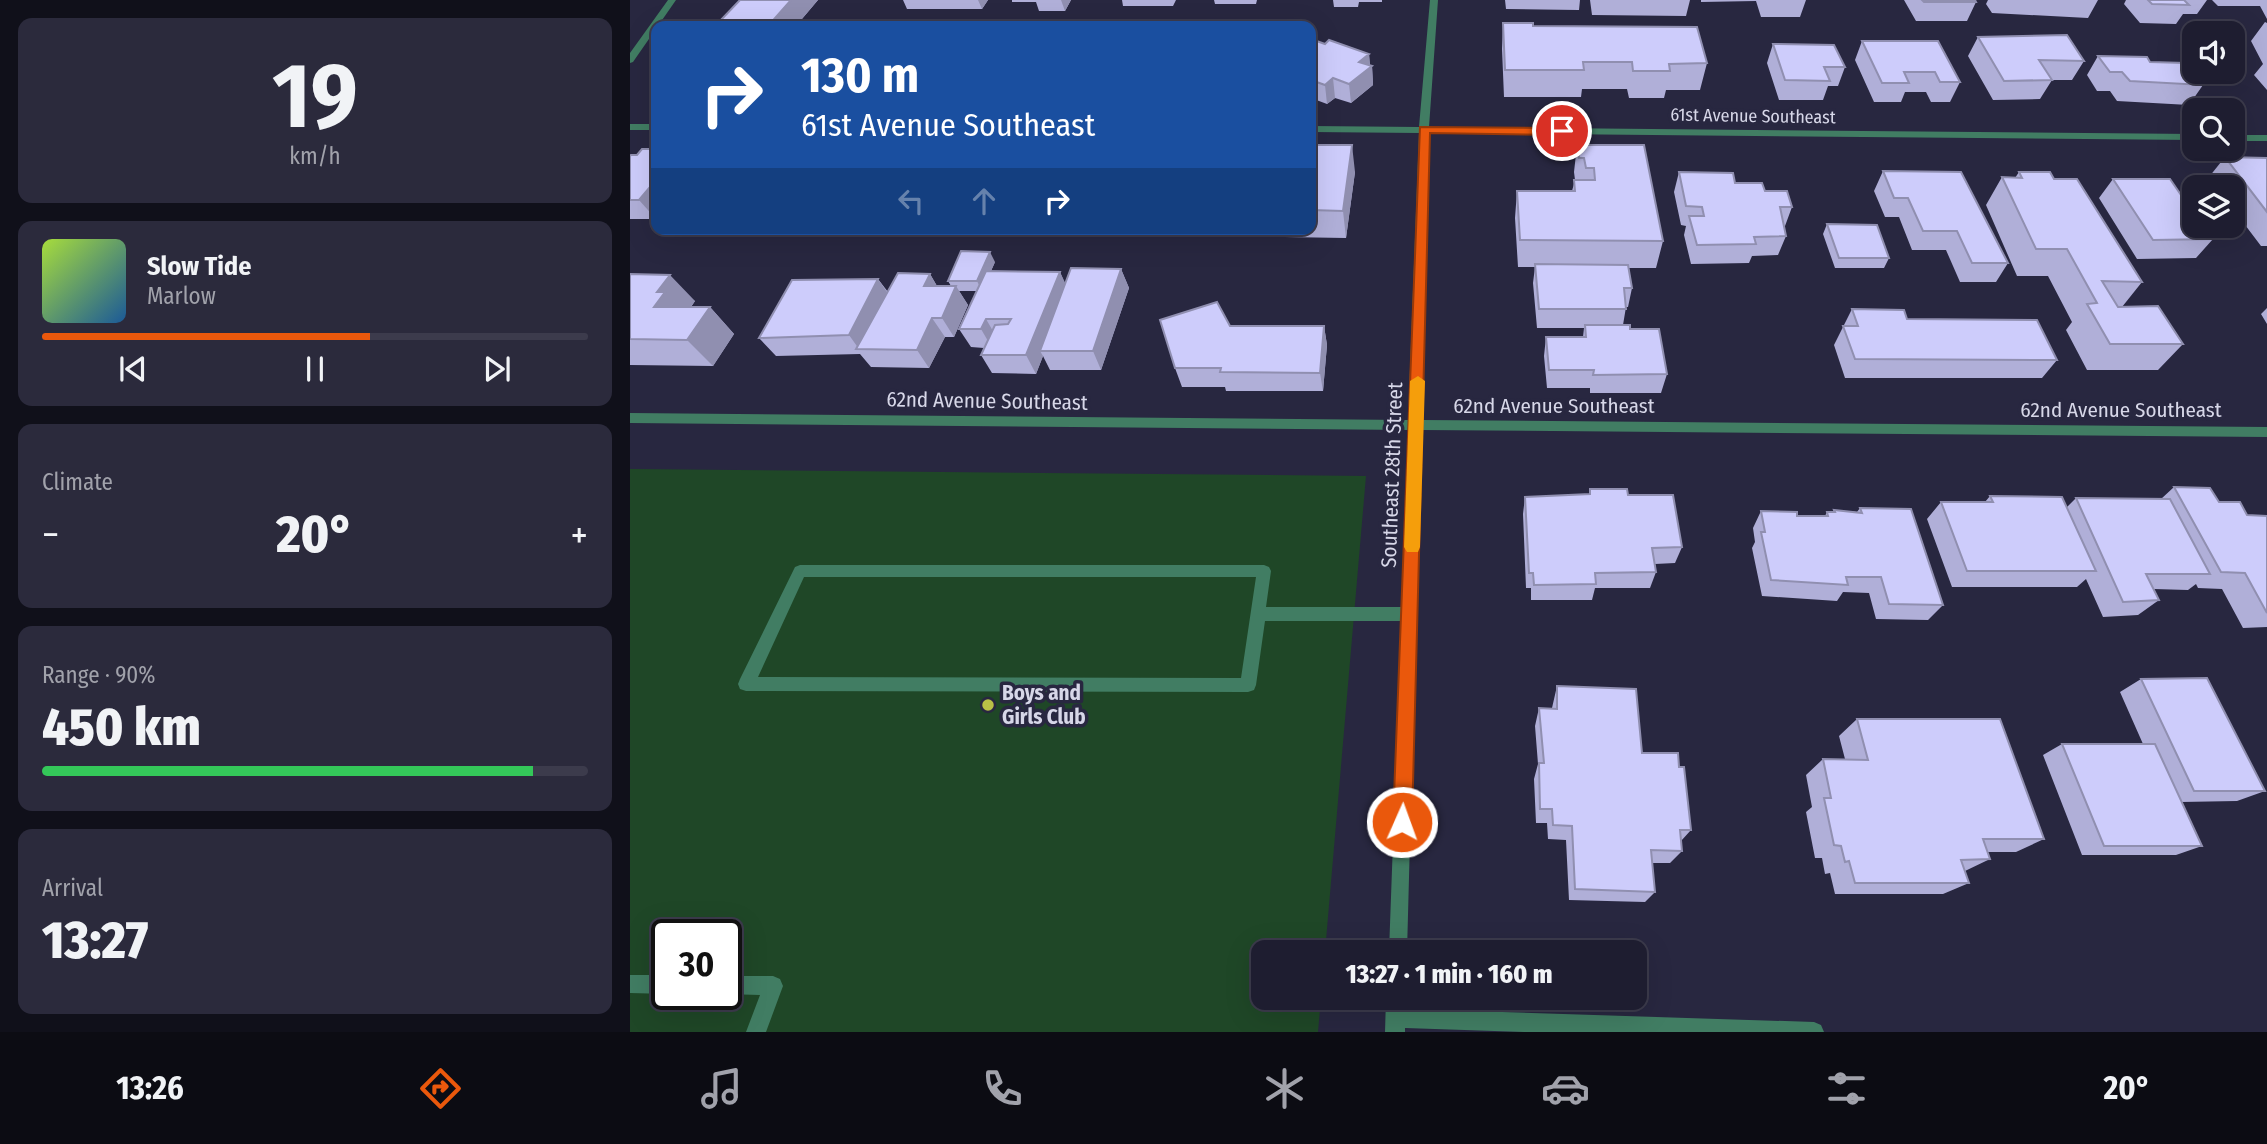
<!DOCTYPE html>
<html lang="en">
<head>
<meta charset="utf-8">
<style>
	:root { --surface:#1e1d30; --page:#2b2a3c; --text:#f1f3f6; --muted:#a1a2ab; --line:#3c3b4c; --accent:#ea580c }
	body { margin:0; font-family:"Fira Sans Condensed",sans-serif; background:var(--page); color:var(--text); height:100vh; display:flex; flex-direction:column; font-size:26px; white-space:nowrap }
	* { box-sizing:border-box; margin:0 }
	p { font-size:23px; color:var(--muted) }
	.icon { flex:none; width:38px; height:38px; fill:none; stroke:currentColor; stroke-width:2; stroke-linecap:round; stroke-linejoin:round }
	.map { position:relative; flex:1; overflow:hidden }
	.drawer { display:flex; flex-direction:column; gap:18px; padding:18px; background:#10101a; width:630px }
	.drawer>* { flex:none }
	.hud { position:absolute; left:21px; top:21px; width:665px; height:214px; border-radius:14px; box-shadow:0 7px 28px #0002,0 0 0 2px var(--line); background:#1a4fa0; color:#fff; overflow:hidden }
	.buttons { position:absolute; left:1552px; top:21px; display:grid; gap:14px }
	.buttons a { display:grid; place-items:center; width:63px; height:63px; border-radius:14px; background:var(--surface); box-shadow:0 7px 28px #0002,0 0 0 2px var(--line); font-size:35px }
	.speed { position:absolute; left:21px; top:919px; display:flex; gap:14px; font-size:35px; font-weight:700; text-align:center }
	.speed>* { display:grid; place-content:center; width:91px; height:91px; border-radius:50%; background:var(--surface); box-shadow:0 7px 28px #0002,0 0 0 2px var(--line); line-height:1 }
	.speed .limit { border:4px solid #111; border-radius:10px; background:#fff; color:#111 }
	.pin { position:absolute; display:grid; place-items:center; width:60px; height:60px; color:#fff; margin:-30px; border:4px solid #fff; border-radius:50%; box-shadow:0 2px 7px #0007 }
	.me { position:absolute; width:77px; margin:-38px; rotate:2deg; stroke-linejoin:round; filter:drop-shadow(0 0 5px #0008) }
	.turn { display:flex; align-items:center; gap:24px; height:147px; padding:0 35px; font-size:32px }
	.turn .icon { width:91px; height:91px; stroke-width:2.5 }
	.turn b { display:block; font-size:49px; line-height:60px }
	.lanes { display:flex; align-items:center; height:66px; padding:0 35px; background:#0003; justify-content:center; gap:35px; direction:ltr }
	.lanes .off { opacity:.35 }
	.big { font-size:52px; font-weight:800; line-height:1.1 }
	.drawer .widget { flex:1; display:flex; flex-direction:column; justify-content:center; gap:10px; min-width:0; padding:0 24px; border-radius:14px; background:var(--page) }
	.drawer .dial { align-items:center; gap:0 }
	.dial b { font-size:91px; line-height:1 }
	.song { display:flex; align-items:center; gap:21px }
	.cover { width:84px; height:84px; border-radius:10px; background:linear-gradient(135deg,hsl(80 70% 55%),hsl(210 70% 35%)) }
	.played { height:7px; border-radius:4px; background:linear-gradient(90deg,var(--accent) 60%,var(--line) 60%) }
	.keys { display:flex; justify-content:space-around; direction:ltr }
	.heat { display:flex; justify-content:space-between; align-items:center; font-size:38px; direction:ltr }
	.charge { height:10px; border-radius:5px; background:linear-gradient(90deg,#34c759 90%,var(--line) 0) }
	.trip { position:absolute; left:621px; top:940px; width:396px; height:70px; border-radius:14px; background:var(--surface); box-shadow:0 7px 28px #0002,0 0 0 2px var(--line); font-weight:800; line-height:70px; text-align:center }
	.tabs { display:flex; height:112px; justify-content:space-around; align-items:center; background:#0c0c13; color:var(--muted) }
	.tabs .icon { width:49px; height:49px }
	.tabs .on { color:var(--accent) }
	.tabs b { font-size:32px; color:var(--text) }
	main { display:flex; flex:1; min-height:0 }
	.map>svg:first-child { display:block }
</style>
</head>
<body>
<main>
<section class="drawer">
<div class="widget dial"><b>19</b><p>km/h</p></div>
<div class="widget">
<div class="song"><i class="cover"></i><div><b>Slow Tide</b><p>Marlow</p></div></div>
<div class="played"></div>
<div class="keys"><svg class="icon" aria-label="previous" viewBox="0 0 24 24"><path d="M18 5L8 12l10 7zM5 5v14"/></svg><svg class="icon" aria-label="pause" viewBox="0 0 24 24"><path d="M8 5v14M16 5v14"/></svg><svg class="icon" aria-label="next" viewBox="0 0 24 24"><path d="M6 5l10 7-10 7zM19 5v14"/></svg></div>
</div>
<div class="widget"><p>Climate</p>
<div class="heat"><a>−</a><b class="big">20°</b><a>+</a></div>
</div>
<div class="widget"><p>Range · 90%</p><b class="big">450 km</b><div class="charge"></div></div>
<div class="widget"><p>Arrival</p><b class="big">13:27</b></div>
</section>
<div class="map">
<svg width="1637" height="1032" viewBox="0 0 1637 1032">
	<rect width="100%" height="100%" fill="#282740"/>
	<path fill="#1f4727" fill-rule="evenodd" d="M 0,469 L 736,476 L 695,952 L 634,952 L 634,998 L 691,998 L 688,1032 L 0,1032 ZM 37,934 L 96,934 L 96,994 L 37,994 Z"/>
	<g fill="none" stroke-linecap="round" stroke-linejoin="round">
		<path fill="#417d63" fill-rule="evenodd" d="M 170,565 L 634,565 L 639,567 L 641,571 L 636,607 L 780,607 L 785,609 L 788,614 L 785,619 L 780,621 L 635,621 L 626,685 L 624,690 L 618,692 L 116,691 L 110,689 L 108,684 L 110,679 L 165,567 ZM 174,577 L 626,577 L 611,678 L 128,677 Z
			M 0,975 L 37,975 L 38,994 L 0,993 Z
			M 96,976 L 143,976 L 150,979 L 153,986 L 136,1032 L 116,1032 L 130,995 L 95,994 Z"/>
		<path fill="#417d63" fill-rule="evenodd" d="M 38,0 L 46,0 L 3,62 L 0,63 L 0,53 Z
			M 800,0 L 808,0 L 799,127 L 1564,134 L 1564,140 L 799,133 L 791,420 L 1637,427 L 1637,437 L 791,430 L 777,952 L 759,952 L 778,430 L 0,423 L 0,413 L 778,420 L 789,133 L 681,132 L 681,126 L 789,127 Z
			M 0,124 L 26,124 L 26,130 L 0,130 Z
			M 1603,135 L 1637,135 L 1637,141 L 1603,141 Z
			M 756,998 L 775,998 L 775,1009 L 1184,1022 L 1191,1025 L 1194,1032 L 894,1032 L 775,1028 L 775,1032 L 755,1032 Z"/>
	</g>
	<path fill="#b0afd8" d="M 110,0 L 188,0 L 166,26 L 88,26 L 87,24 Z
		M 273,0 L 358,0 L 352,9 L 277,9 Z
		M 382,0 L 441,0 L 435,11 L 409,11 L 406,2 L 382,2 Z
		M 492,0 L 546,0 L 543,6 L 493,6 Z
		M 584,0 L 627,0 L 626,4 L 585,4 Z
		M 703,0 L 752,0 L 752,2 L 729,2 L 728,7 L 704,7 Z
		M 875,0 L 950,0 L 949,10 L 876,9 Z
		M 960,0 L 1060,0 L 1056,16 L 962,15 Z
		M 1071,0 L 1176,0 L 1170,17 L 1131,17 L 1126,1 L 1071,2 Z
		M 1274,0 L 1345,0 L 1346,2 L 1337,21 L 1286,21 Z
		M 1358,0 L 1468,0 L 1458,18 L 1362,13 L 1356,4 Z
		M 1496,0 L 1577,0 L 1567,14 L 1553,14 L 1546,24 L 1510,23 L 1494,4 Z
		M 1582,0 L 1637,0 L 1637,19 L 1630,6 L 1588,6 Z
		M 1635,22 L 1637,23 L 1637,90 L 1624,75 L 1633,64 L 1621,41 Z
		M 873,23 L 903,26 L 1077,63 L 1070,90 L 1036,90 L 1034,98 L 999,98 L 997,89 L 952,89 L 951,97 L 874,97 L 872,49 Z
		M 1348,37 L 1454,61 L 1442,80 L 1422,80 L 1410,99 L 1363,100 L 1338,56 Z
		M 681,39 L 695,44 L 739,54 L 740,66 L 742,66 L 743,85 L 721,103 L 705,98 L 697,104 L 681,98 Z
		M 1232,41 L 1330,82 L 1320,102 L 1301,102 L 1296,92 L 1275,92 L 1271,102 L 1244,102 L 1225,60 Z
		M 1143,44 L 1215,67 L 1208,86 L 1198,86 L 1193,100 L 1149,100 L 1137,63 Z
		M 1468,56 L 1520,62 L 1573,85 L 1559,105 L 1487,101 L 1480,91 L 1467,91 L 1457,75 Z
		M 681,145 L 725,172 L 716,238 L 602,236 L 601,229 L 681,229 Z
		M 947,145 L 1033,241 L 1026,268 L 999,268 L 1002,288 L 998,307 L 996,307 L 993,325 L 1000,329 L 1037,374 L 1031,393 L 960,393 L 960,388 L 917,388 L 914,356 L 916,337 L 953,337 L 954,328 L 907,328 L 903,283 L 905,267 L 888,267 L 885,218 L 887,191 L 942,191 L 945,180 L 944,172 Z
		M 26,149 L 26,219 L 0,219 L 0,156 Z
		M 1595,157 L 1637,158 L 1637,246 L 1631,246 L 1603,209 L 1603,187 L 1587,187 L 1579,177 Z
		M 1253,171 L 1378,263 L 1366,282 L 1330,282 L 1316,250 L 1282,250 L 1269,217 L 1255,217 L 1244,191 Z
		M 1049,172 L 1105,183 L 1135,191 L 1162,207 L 1155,226 L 1154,226 L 1156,236 L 1148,255 L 1122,256 L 1119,263 L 1061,264 L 1054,235 L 1056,226 L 1051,225 L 1044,192 Z
		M 1389,172 L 1424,179 L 1512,282 L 1492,307 L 1553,344 L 1528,370 L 1457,370 L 1436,330 L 1442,322 L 1418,276 L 1387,276 L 1356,205 L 1372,177 L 1385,178 Z
		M 1483,179 L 1583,239 L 1566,258 L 1507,259 L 1469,198 Z
		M 1197,224 L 1259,258 L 1254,268 L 1205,268 L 1193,234 Z
		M 315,229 L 428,229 L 316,230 Z
		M 449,229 L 546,229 L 545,231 Z
		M 365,262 L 361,271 L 430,272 L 435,284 L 491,269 L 499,288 L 471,370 L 420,370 L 413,356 L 406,374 L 362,373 L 351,355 L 354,348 L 341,347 L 329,329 L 347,291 L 329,291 L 338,305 L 324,337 L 315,337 L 299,368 L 241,367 L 230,354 L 146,356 L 129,338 L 248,279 L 258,292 L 300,274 L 307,286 L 321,286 L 318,281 Z
		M 0,274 L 65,301 L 61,307 L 80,307 L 104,334 L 83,366 L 0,365 Z
		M 1637,308 L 1637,324 L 1631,314 Z
		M 1222,309 L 1277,319 L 1427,360 L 1412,378 L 1215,378 L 1204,345 Z
		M 600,326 L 694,326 L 697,345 L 693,391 L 596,391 L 595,387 L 552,387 L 545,368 Z
		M 1544,487 L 1589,502 L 1617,515 L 1637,516 L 1637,627 L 1613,628 L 1592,589 L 1568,588 L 1566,584 L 1558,590 L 1524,589 L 1529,600 L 1508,615 L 1473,617 L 1456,579 L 1447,587 L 1322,587 L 1297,519 L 1311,502 L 1355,502 L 1360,496 L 1437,507 L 1446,498 L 1531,499 Z
		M 960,489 L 998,495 L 1052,547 L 1045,563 L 1025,564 L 1026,572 L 1020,588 L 965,588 L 962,600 L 901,600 L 901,588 L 896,588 L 893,514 L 895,497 L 959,494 Z
		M 1230,508 L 1313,605 L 1298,620 L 1246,619 L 1239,593 L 1213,592 L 1207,601 L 1132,596 L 1122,548 L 1125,542 L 1123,528 L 1131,511 L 1167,516 L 1195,516 L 1197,512 L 1202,512 L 1204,510 L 1227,512 Z
		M 1511,679 L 1635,791 L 1607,801 L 1551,802 L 1572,846 L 1546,855 L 1452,855 L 1413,755 L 1432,744 L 1513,744 L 1490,692 Z
		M 927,686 L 1012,753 L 1049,767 L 1061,830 L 1051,841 L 1052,851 L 1040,863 L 1022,863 L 1025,892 L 1015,902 L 939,900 L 936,840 L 918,839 L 917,823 L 906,823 L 904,779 L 908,764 L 905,726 L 909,708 L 922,708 Z
		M 1227,719 L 1414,839 L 1386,852 L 1357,852 L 1360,859 L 1335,871 L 1339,883 L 1313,894 L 1205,894 L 1200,873 L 1195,874 L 1192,858 L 1185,858 L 1176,812 L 1182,807 L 1176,775 L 1193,759 L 1215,759 L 1209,736 Z"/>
	<path fill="#908fb0" d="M 161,0 L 188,0 L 166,26 L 140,26 L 139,25 Z
		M 348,0 L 358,0 L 352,9 Z
		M 431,0 L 441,0 L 435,11 Z
		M 739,54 L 740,68 L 742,66 L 743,85 L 721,103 L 719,84 L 729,62 Z
		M 703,78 L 705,98 L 697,104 L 695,85 Z
		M 722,145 L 725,172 L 716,238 L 713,211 Z
		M 26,180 L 26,219 L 9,200 Z
		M 360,252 L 365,262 L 352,291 L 347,281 Z
		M 491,269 L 499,288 L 471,370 L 463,351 Z
		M 430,272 L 439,291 L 410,351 L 413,356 L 406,374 L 396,355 Z
		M 300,274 L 311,293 L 294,286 Z
		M 40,275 L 65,301 L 56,314 L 24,307 L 27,292 Z
		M 248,279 L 261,298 L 229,349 L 219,335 Z
		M 326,286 L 338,305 L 324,337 L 312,318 Z
		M 80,307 L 104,334 L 83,366 L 57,340 Z
		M 302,318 L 315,337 L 299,368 L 287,350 Z
		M 356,319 L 367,338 L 362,348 L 351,329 Z
		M 694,326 L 697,345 L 693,391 L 690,373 Z"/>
	<path fill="#cdccfb" stroke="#908fb0" stroke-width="2" d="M 110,0 L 161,0 L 139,25 L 87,24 Z
		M 1292,0 L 1345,0 L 1346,2 L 1294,2 Z
		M 1518,0 L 1554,0 L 1559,5 L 1522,4 Z
		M 873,23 L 903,23 L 903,26 L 1067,27 L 1077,63 L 1039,64 L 1040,71 L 1003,71 L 1002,62 L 953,62 L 954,70 L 875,70 Z
		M 1437,35 L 1454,61 L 1409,60 L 1422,80 L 1374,81 L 1348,37 Z
		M 681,39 L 695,44 L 699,40 L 739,54 L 729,62 L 742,66 L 719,84 L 703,78 L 695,85 L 681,80 L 681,72 L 685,69 L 681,67 Z
		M 1232,41 L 1308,41 L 1330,82 L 1310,82 L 1305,72 L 1274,72 L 1279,83 L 1252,83 Z
		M 1143,44 L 1204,45 L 1215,67 L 1194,67 L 1200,81 L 1155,80 Z
		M 1468,56 L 1517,57 L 1520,62 L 1556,63 L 1573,85 L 1500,81 L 1492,72 L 1480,72 Z
		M 681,145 L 722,145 L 713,211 L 681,210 Z
		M 947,145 L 1014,145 L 1033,241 L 890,240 L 887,191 L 945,191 L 944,180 L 965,180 L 964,168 L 956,168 L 954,158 L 949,158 Z
		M 12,149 L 26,149 L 26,180 L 9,200 L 0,200 L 0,156 L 1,155 L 7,155 Z
		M 1595,157 L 1637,158 L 1637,212 Z
		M 1253,171 L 1331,172 L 1378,263 L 1342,263 L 1327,231 L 1293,231 L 1278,198 L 1264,198 Z
		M 1049,172 L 1103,173 L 1105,183 L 1132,183 L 1135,191 L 1157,191 L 1162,207 L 1150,207 L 1156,236 L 1124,237 L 1126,244 L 1067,245 L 1059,216 L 1074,216 L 1072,207 L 1056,206 Z
		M 1389,172 L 1420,172 L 1424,179 L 1447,179 L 1512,282 L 1472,281 L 1488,307 L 1528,306 L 1553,344 L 1480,344 L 1457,304 L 1467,303 L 1437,249 L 1406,249 L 1372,177 L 1392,178 Z
		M 1483,179 L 1540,179 L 1564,214 L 1564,226 L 1573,226 L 1583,239 L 1523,240 Z
		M 1197,224 L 1247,225 L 1259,258 L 1209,258 Z
		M 331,251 L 360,252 L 347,281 L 318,281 Z
		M 905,264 L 998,265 L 1002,288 L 994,288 L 996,309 L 909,309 Z
		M 441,268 L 491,269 L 463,351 L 410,351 Z
		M 356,271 L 430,272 L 396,355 L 351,355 L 365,325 L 378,324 L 381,319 L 356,319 L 351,329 L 329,329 Z
		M 268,273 L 300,274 L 294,286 L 326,286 L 312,318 L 302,318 L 287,350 L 226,349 Z
		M 0,274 L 40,275 L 27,292 L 35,292 L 24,307 L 80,307 L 57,340 L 0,339 Z
		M 248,279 L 219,335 L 129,338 L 162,280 Z
		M 587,302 L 600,326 L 694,326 L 690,373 L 590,372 L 591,368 L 545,368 L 530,320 Z
		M 1222,309 L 1274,310 L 1277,319 L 1407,320 L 1427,360 L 1225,359 L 1213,326 L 1228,326 Z
		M 955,325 L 1000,325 L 1000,329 L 1029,329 L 1037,374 L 963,375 L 964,370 L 919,370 L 916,337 L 956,337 Z
		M 1544,487 L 1580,488 L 1589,502 L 1610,502 L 1617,515 L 1637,516 L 1637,613 L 1615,573 L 1591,572 Z
		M 960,489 L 997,489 L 998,495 L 1043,495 L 1052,547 L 1022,548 L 1026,572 L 965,573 L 966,584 L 904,585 L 903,573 L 899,573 L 895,497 L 960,494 Z
		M 1360,496 L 1432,497 L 1466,571 L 1337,571 L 1311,502 L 1363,502 Z
		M 1446,498 L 1540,499 L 1580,574 L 1516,574 L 1529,600 L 1493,602 Z
		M 1230,508 L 1281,509 L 1313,605 L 1259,604 L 1251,577 L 1216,577 L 1218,585 L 1141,580 L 1131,532 L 1135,532 L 1131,511 L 1167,512 L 1167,516 L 1198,516 L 1197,512 L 1205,512 L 1204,510 L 1232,513 Z
		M 1577,678 L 1635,791 L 1564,791 L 1511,679 Z
		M 927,686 L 1006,689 L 1012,753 L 1048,753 L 1049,767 L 1054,767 L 1061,830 L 1050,830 L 1052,851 L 1021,850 L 1025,892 L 945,889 L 942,826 L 923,825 L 922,809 L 910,809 L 909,763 L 914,763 L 909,708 L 927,709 Z
		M 1227,719 L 1370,719 L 1414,839 L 1353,839 L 1360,859 L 1331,860 L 1339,883 L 1225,883 L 1219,861 L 1215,862 L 1211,846 L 1204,845 L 1194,798 L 1201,798 L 1193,759 L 1238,760 Z
		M 1432,744 L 1525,744 L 1572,846 L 1474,846 Z"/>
	<path fill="#ea580c" stroke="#983908" stroke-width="2" d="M 790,127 L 932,128 L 937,131 L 932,135 L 800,133 L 782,822 L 779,829 L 772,832 L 766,829 L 763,822 Z"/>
	<path fill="#f59e0b" d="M 788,376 L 795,381 L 790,547 L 788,552 L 777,552 L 774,547 L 780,381 Z"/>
	<circle fill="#b9c046" stroke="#282740" stroke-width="2.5" cx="358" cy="705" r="7"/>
	<g text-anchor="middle" stroke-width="7" stroke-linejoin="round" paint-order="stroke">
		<g font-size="18" fill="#d7d7e8" stroke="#282740">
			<text transform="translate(1123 116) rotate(1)" y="6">61st Avenue Southeast</text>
		</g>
		<g font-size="21" fill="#d7d7e8" stroke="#282740">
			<text transform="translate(357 401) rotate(1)" y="7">62nd Avenue Southeast</text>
			<text x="924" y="413">62nd Avenue Southeast</text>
			<text x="1491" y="417">62nd Avenue Southeast</text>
			<text transform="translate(762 475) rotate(-88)" y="7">Southeast 28th Street</text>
		</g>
		<g font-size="21" font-weight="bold" fill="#d7d7e8" stroke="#282740" text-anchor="start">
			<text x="372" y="700">Boys and<tspan x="372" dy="24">Girls Club</tspan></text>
		</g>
	</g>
</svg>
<div class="buttons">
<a><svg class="icon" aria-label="sound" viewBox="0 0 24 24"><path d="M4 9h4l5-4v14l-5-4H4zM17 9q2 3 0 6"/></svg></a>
<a><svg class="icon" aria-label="search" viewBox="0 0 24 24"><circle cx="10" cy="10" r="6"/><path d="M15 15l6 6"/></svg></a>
<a><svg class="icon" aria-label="layers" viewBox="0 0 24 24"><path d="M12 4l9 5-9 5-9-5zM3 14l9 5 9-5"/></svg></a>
</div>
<div class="speed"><div class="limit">30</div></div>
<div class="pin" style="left:932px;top:131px;background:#d93025"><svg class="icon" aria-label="arrive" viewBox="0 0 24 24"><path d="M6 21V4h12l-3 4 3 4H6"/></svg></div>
<svg class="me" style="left:772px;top:822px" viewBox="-20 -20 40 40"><circle r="17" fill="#ea580c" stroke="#fff" stroke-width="3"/><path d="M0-11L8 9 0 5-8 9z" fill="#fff"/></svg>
<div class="trip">13:27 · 1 min · 160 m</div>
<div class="hud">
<div class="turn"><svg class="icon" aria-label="right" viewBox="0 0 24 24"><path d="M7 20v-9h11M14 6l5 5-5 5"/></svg><div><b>130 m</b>61st Avenue Southeast</div></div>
<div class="lanes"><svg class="icon off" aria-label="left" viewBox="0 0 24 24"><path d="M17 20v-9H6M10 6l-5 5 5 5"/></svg><svg class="icon off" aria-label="ahead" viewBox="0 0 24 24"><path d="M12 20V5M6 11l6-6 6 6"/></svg><svg class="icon" aria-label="right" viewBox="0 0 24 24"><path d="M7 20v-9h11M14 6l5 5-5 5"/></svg></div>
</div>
</div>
</main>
<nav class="tabs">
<b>13:26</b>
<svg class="icon on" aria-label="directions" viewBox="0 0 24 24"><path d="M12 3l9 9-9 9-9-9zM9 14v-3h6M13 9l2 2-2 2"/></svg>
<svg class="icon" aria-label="music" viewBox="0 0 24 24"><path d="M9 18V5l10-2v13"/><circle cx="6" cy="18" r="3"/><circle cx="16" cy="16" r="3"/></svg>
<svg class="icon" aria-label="phone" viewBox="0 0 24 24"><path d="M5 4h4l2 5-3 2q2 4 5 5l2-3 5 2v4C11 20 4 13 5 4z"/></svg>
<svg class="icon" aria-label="climate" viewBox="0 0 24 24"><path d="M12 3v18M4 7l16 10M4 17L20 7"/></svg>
<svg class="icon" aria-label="car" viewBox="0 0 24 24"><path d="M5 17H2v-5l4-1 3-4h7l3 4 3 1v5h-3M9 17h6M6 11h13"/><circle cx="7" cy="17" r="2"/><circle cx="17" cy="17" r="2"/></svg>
<svg class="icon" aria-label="filters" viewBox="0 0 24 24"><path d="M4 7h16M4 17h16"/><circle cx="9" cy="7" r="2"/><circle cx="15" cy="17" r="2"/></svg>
<b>20°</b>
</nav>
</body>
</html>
